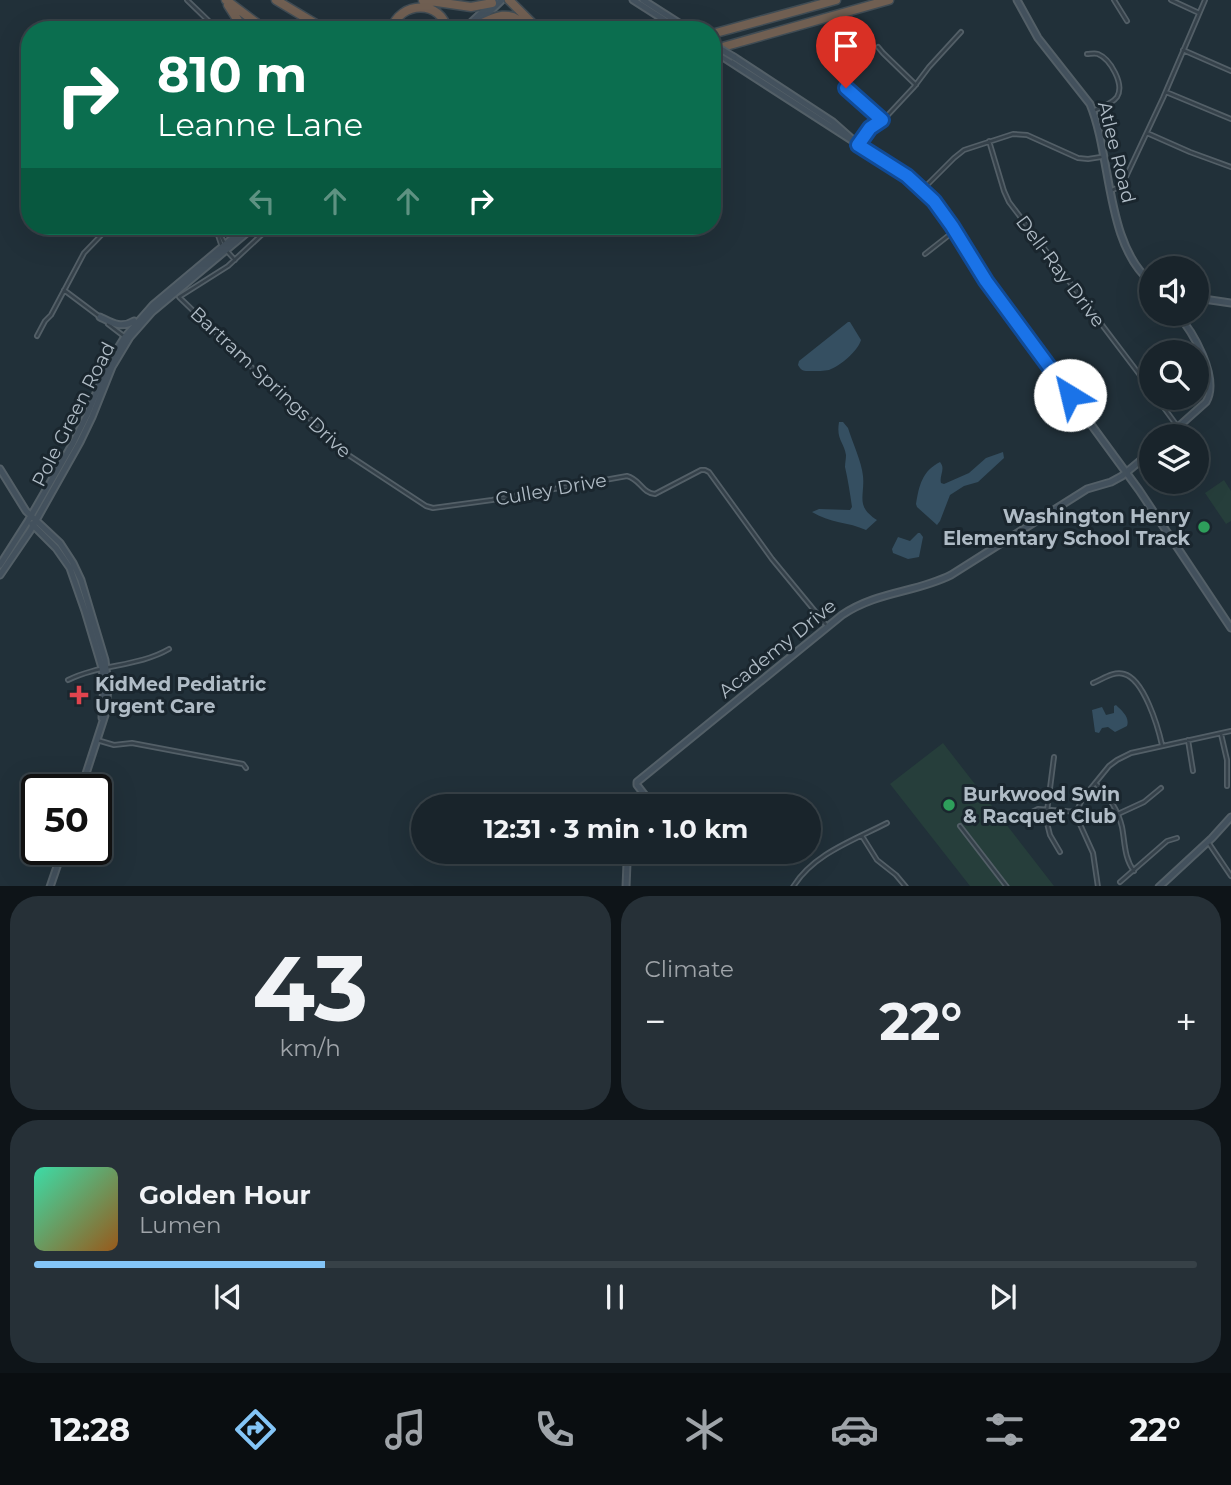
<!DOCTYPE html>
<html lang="en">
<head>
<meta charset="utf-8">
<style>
	:root { --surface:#19242b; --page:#263037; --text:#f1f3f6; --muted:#9fa4a9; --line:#374147; --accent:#84c5f7 }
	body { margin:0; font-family:Montserrat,sans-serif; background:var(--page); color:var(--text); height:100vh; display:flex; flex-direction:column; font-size:26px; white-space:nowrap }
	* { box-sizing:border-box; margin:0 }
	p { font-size:23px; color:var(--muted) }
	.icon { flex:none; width:38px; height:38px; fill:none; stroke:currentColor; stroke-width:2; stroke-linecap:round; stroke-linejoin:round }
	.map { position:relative; height:886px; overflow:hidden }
	.drawer { display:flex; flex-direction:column; gap:10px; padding:10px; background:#0e1418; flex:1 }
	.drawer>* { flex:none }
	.hud { position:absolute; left:21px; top:21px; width:700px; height:214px; border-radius:28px; box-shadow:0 7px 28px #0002,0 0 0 2px var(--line); background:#0b6e4f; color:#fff; overflow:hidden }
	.tools { position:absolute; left:1139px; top:256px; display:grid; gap:14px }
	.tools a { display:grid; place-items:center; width:70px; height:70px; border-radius:50%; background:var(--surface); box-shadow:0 7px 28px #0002,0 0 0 2px var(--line); font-size:35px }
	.speed { position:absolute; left:21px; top:774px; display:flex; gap:14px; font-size:35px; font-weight:700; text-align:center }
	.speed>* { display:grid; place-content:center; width:91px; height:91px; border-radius:50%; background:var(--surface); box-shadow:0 7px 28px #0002,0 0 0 2px var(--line); line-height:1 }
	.speed .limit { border:4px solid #111; border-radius:10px; background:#fff; color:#111 }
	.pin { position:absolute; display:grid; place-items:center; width:60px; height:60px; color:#fff; margin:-72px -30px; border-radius:50% 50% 50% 0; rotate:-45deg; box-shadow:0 0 7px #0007 }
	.pin .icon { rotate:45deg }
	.me { position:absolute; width:77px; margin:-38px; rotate:324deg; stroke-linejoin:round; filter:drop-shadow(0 0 5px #0008) }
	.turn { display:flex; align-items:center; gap:24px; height:147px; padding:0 21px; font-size:32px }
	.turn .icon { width:91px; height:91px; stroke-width:2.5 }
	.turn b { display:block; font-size:49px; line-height:60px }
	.lanes { display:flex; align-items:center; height:66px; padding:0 21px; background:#0003; justify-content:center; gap:35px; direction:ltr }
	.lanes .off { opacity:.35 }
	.big { font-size:52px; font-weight:700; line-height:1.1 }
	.drawer .tile { flex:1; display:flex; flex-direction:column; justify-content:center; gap:10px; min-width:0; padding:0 24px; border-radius:28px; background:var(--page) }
	.drawer .dial { align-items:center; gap:0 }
	.dial b { font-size:91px; line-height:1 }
	.song { display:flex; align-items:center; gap:21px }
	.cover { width:84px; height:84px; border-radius:10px; background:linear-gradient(135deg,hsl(160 70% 55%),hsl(30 70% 35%)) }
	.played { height:7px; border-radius:4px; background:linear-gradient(90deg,var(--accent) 25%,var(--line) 25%) }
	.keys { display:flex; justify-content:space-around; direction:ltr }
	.heat { display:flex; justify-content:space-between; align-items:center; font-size:38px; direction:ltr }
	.drawer .tiles { flex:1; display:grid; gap:10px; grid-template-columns:1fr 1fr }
	.tile:last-child { grid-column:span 2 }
	.trip { position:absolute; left:411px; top:794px; width:410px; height:70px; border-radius:35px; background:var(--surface); box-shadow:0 7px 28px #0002,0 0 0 2px var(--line); font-weight:700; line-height:70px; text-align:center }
	.dock { display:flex; height:112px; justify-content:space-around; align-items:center; background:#0a0e11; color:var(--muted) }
	.dock .icon { width:49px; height:49px }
	.dock .active { color:var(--accent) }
	.dock b { font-size:32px; color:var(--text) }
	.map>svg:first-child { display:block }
</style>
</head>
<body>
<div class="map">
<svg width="1231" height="887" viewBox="0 0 1231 887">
	<rect width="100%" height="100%" fill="#213039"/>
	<path fill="#263e3b" d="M 1224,480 L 1231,491 L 1231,521 L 1226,524 L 1205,493 Z
		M 943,743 L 1054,886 L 970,886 L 890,784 Z"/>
	<path fill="#354f61" d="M 848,322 L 850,322 L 861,340 C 858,351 840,366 829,370 C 824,371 817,371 812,371 C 804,371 802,372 798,365 L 799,361 Z
		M 839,422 L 843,422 L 848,428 C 852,441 862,463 863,476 C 865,496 855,506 877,520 L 866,530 C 849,522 829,523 812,512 L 819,509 L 850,510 L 852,507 C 850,493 848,480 845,467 C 845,463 846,459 846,455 C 844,442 836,440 839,422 Z
		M 1003,452 L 1004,458 L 978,482 L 964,486 L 950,495 L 940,521 L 937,525 L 917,507 L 916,504 C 919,486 922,471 940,462 C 946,469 939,475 941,483 L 944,484 L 969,473 L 986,458 Z
		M 918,533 L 920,533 L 923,537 L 919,557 L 908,559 L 893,553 L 892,549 L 898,537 L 910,541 Z
		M 1116,705 C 1122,711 1130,717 1127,726 L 1115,732 L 1108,727 L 1102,728 L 1099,733 L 1095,732 L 1092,710 L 1102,707 L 1106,715 L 1114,713 L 1114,706 Z"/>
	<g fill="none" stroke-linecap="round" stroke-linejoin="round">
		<g stroke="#535f67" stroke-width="6">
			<path id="street" d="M 187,0 L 218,30
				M 1114,0 L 1127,21
				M 1171,0 L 1199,13
				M 878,47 L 883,53 L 916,85
				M 1183,50 L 1231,71
				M 1087,54 C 1090,54 1095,53 1098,54 C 1110,59 1125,84 1117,97 C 1112,104 1101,107 1093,111
				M 846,88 L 882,120
				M 1166,92 L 1231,119
				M 1147,133 L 1190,152 L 1231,167
				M 989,141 L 1004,191 L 1009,202 L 1152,391
				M 858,145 L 870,128 L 886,117 L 914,87 L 929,67 L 961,32
				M 922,190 L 954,158 L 964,150 L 1013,134 L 1027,135 L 1078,158 L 1088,159 L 1101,157
				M 1110,191 L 1119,187 L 1124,181 L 1163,98 L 1205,0
				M 224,226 L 220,234 L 225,244
				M 271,226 L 228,266 L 179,297 L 268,383 L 323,430 L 347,454 L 426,506 L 433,508 L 492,500 L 627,476 C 640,479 642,493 655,494 L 701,470 L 705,470 L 709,472 L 772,559 L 828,627
				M 222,247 L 218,235 L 222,226
				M 226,250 L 235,260
				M 925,254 L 953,232
				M 64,290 L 100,317
				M 108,324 L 125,337
				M 37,336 L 45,321 L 51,315 L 84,253 L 110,226
				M 1156,397 L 1178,427
				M 68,680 C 100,664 138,667 169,649
				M 1093,683 C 1103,679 1113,671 1124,674 C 1144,679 1158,727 1162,745
				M 1221,734 L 1227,760 L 1227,786
				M 97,740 L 114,745 L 132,743 L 243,764 L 246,768
				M 1188,740 L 1193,771
				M 1054,757 L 1046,819 L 1050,835 L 1060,852
				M 1095,783 C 1108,795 1118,810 1122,827 C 1125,842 1124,858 1134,871
				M 1118,814 L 1144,802 L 1161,788
				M 1024,816 L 1038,809 L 1078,812
				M 960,826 L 1007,887
				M 862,836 L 877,860 L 896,875 L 906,887
				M 1208,842 L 1231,876
				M 1120,882 L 1167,841 L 1177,838
				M 793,887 C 813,854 854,840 887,823
				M 1098,887 L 1093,853 L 1079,822 L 1078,808 L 1083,798 L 1109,766 L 1117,760 L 1131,753 L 1231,731"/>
		</g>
		<g stroke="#535f67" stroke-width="9">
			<path id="secondary" d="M 633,0 L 680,30
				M 643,0 L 690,30
				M 1017,0 L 1038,38 L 1090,104 C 1112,156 1105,245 1152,283
				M 479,22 L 502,0
				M 463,30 L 495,0
				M 712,50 L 907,176 L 922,190 L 944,214 L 986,281 L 1139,490 L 1231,628
				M 734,57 L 833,122 L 851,138
				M 1197,298 L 1231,303
				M 100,317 C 112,323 121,329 134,321
				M 1168,436 L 1206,402 C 1220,378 1193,331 1176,313
				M 0,469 L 26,511 L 60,543 L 73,563 L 81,580 L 105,660 L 108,686 L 106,712 L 81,789
				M 32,524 L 56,548 L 70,568 L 85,611 L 102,668 L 104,683 L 102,718
				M 0,565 L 28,521 L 73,443 L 87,415 L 108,364 L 124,338 L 153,305 L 247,226
				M 0,575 L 30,531 L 80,442 L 92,417 L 112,367 L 130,337 L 152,312 L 255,226
				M 654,807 L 637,785 L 637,782 L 842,615 C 878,591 915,593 951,575 L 1087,489 L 1111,482 L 1122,476 L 1152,451
				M 50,887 L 63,849
				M 626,887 L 627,863 L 632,852
				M 1159,887 L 1212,838 L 1231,817"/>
		</g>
		<g stroke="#404c54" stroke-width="11">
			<path id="highway" d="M 226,0 L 266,30
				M 276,0 L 326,30
				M 423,0 L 471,7 L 492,3
				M 509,0 L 539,30
				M 228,5 L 244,30
				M 473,28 C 493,17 512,6 527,30
				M 391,30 C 400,0 442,0 447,30
				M 712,34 L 836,0
				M 712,50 L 889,0"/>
		</g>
		<use href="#street" stroke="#35414a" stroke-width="2.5"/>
		<use href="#secondary" stroke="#43515d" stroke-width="5"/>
		<use href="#highway" stroke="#705f52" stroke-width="8"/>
		<g stroke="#535f67" stroke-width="9" stroke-linecap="butt">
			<path id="secondary-bridge" d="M 712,44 L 734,57"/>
		</g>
		<use href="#secondary-bridge" stroke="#43515d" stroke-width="5"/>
	</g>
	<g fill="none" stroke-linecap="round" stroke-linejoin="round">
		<g stroke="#114b97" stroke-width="18">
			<path id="route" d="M 846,88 L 882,120 L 870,128 L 858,145 L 907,176 L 934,201 L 952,226 L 986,281 L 1070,395"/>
		</g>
		<use href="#route" stroke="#1a73e8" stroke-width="12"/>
	</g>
	<g fill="#2e9e5b" stroke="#1a262e" stroke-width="2.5">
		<circle cx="1204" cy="527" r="7"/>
		<circle cx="949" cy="805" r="7"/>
	</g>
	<path fill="#e0444e" stroke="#1a262e" stroke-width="2.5" d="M75.5 684.5h7v7h7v7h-7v7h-7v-7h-7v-7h7z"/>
	<g text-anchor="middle" stroke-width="6" stroke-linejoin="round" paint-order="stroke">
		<g font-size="19" fill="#b0bcc6" stroke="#1a262e">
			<text transform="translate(1117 152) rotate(76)" y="7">Atlee Road</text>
			<text transform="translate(1061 271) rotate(53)" y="7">Dell-Ray Drive</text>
			<text transform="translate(271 382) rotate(43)" y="7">Bartram Springs Drive</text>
			<text transform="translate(73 414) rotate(-63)" y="7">Pole Green Road</text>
			<text transform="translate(551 489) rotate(-10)" y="7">Culley Drive</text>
			<text transform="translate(777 648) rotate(-39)" y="7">Academy Drive</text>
		</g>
		<g font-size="19" font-weight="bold" fill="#b0bcc6" stroke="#1a262e" text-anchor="start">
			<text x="1190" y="523" text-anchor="end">Washington Henry<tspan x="1190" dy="22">Elementary School Track</tspan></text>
			<text x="95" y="691">KidMed Pediatric<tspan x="95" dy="22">Urgent Care</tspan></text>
			<text x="963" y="801">Burkwood Swin<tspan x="963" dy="22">&amp; Racquet Club</tspan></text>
		</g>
	</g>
</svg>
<div class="tools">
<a><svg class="icon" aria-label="sound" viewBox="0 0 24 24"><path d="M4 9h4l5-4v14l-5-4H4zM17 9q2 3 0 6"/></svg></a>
<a><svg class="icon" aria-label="search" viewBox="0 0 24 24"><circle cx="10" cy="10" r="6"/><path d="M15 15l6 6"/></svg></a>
<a><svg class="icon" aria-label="layers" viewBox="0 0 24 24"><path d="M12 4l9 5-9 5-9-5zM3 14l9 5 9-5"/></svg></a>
</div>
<div class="speed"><div class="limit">50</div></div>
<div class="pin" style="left:846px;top:88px;background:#d93025"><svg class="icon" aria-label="arrive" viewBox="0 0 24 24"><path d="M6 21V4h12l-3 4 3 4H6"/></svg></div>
<svg class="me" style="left:1070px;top:395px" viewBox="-20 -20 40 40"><circle r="19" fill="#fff"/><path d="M0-13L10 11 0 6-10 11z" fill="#1a73e8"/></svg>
<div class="trip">12:31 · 3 min · 1.0 km</div>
<div class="hud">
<div class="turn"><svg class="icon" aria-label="right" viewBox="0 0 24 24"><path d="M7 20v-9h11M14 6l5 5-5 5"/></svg><div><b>810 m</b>Leanne Lane</div></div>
<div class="lanes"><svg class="icon off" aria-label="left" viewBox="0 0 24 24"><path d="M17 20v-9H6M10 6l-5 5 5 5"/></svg><svg class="icon off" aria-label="ahead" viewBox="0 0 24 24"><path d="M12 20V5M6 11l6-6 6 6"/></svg><svg class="icon off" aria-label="ahead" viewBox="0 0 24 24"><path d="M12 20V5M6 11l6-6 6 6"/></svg><svg class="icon" aria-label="right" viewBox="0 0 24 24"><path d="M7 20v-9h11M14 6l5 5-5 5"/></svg></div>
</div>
</div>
<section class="drawer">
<div class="tiles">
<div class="tile dial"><b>43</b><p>km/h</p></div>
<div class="tile"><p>Climate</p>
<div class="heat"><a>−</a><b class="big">22°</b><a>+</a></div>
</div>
<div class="tile">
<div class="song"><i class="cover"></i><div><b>Golden Hour</b><p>Lumen</p></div></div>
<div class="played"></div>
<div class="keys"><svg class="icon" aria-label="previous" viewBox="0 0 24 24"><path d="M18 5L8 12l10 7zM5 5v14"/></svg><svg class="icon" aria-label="pause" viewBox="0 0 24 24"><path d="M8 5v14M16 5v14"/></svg><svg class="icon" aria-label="next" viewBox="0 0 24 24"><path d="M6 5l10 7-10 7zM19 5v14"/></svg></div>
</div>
</div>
</section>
<nav class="dock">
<b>12:28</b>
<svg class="icon active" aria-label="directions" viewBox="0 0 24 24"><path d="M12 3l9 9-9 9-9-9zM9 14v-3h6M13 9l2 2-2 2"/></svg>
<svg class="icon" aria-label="music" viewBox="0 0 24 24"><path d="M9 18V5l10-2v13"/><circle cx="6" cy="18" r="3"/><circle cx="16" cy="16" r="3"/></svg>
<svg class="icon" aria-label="phone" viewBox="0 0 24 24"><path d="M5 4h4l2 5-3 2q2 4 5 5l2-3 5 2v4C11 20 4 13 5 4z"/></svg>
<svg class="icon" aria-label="climate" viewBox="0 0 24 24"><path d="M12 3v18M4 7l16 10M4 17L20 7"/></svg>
<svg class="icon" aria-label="car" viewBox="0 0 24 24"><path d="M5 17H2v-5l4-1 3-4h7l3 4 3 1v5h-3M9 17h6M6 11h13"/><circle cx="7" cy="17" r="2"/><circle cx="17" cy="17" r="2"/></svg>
<svg class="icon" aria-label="filters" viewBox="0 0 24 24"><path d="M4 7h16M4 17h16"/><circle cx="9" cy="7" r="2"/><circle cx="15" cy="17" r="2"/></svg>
<b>22°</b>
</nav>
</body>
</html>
